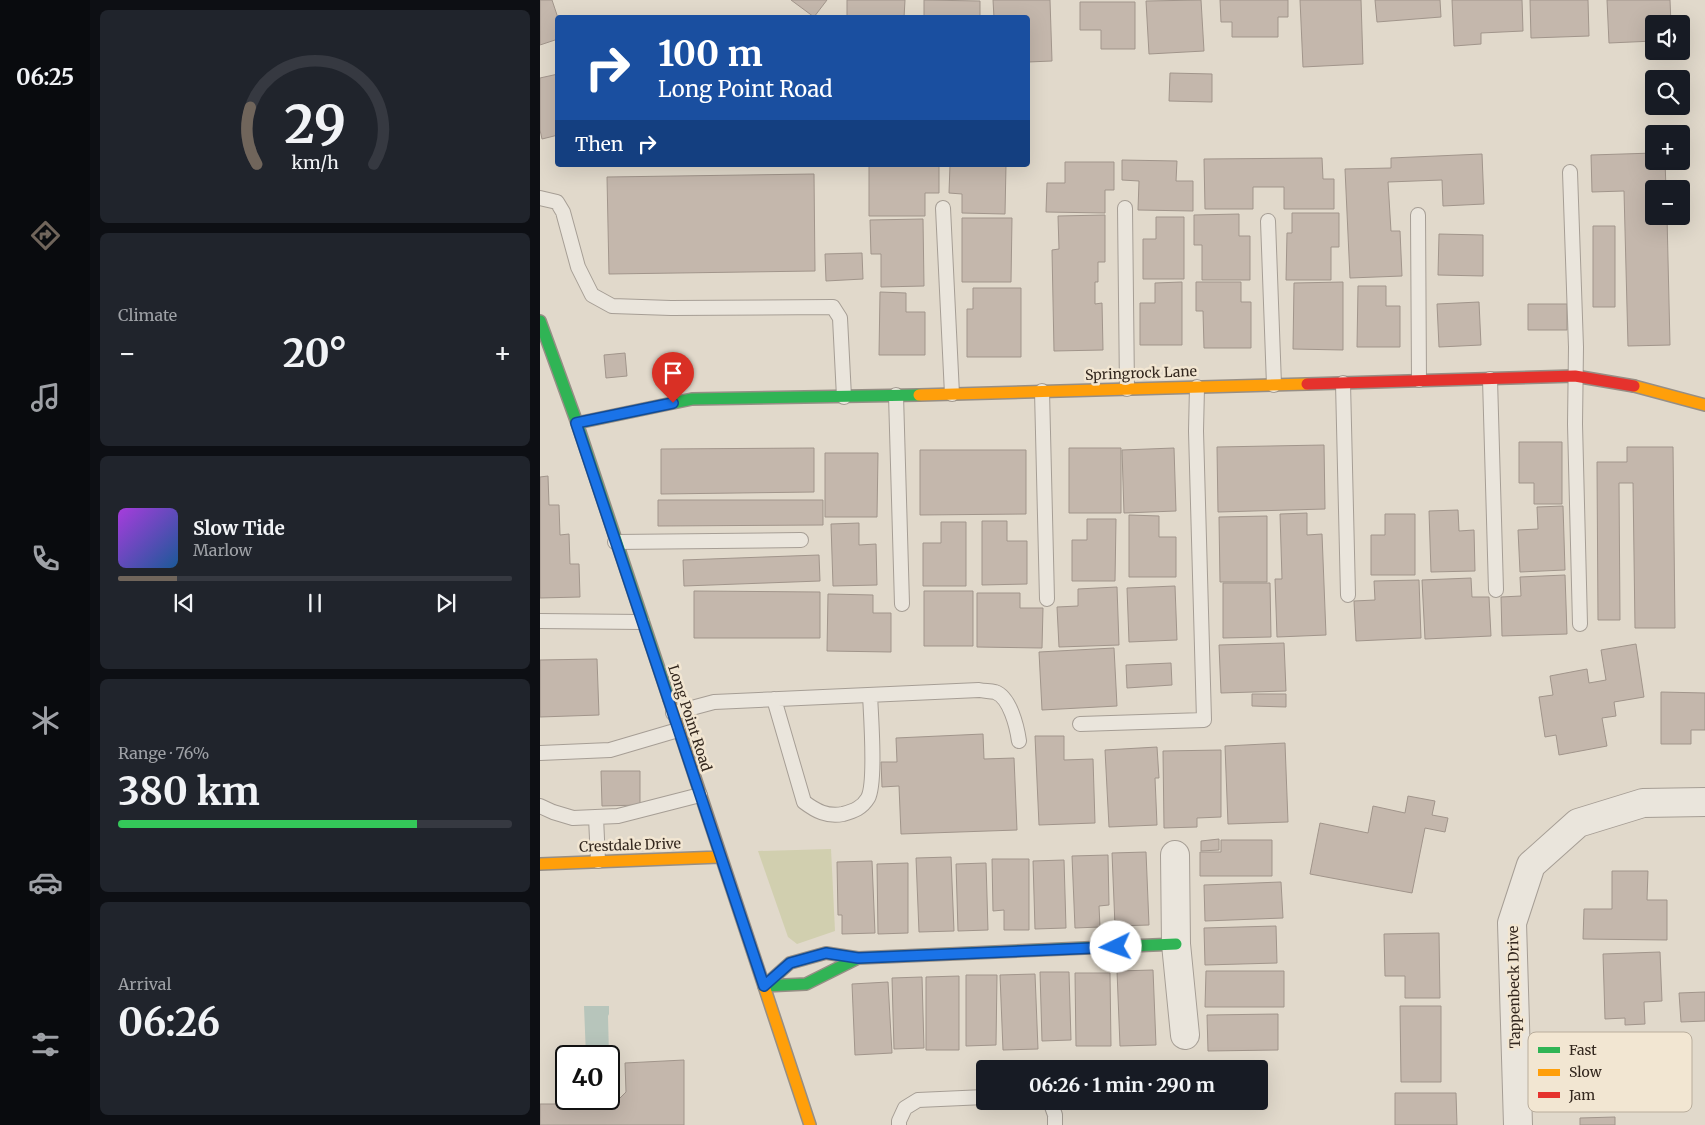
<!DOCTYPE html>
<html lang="en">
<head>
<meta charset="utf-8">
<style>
	:root { --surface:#171b24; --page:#20242c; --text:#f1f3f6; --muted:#9ea1a6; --line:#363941; --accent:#70655b }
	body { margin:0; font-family:Merriweather,serif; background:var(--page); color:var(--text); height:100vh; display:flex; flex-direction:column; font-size:19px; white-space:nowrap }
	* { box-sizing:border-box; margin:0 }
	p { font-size:16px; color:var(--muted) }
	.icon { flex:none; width:28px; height:28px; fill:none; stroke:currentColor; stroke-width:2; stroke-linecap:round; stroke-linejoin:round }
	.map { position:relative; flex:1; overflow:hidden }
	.side { display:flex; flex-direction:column; gap:10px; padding:10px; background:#0d0f14; width:450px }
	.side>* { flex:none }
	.top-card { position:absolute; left:15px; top:15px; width:475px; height:152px; border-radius:5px; box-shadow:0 5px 20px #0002; background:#1a4fa0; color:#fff; overflow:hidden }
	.controls { position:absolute; left:1105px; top:15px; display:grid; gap:10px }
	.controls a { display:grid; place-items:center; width:45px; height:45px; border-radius:5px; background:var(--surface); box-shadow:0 5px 20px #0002; font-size:25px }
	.speed { position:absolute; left:15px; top:1045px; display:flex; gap:10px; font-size:25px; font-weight:700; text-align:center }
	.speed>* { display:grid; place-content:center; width:65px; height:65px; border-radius:50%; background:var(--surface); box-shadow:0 5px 20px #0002; line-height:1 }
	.speed .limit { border:2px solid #111; border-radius:8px; background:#fff; color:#111 }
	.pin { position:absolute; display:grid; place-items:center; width:42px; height:42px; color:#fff; margin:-51px -21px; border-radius:50% 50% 50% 0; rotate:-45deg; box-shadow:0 0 5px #0007 }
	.pin .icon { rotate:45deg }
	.me { position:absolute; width:55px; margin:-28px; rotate:267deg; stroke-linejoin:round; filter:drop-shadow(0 0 4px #0008) }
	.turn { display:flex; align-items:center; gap:18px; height:105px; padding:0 20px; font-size:22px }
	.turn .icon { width:65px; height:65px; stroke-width:2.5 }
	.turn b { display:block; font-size:35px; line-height:42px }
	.then { display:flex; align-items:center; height:48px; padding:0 20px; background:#0003; gap:10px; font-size:19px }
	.big { font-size:38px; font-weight:700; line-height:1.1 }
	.side .card { flex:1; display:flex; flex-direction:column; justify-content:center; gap:8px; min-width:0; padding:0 18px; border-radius:8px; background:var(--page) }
	.side .dial { align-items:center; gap:0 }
	.dial svg { height:130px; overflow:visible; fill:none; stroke:var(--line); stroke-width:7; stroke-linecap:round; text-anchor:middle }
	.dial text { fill:var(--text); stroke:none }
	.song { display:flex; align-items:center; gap:15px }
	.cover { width:60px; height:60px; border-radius:8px; background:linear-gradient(135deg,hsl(280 70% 55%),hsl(210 70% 35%)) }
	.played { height:5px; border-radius:2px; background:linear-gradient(90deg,var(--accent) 15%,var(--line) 15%) }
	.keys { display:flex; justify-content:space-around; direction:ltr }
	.heat { display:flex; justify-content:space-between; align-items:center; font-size:28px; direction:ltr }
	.charge { height:8px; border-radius:4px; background:linear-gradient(90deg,#34c759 76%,var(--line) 0) }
	.trip { position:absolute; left:436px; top:1060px; width:292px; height:50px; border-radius:5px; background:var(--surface); box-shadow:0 5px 20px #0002; font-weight:700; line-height:50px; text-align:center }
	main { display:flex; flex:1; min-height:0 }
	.dock { display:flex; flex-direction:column; width:90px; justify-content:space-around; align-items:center; background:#090b0e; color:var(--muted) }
	.dock .icon { width:35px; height:35px }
	.dock .on { color:var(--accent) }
	.dock b { font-size:22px; color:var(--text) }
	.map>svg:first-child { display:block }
</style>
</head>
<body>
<main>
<nav class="dock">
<b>06:25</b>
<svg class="icon on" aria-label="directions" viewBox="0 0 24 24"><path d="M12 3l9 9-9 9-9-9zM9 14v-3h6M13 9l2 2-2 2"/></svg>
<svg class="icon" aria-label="music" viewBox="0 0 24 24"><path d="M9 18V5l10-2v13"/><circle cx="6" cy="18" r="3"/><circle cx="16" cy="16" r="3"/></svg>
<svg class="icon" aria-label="phone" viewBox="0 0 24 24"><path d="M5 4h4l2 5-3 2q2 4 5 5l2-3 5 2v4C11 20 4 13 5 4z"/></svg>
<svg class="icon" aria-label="climate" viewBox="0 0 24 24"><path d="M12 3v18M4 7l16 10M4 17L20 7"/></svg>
<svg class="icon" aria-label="car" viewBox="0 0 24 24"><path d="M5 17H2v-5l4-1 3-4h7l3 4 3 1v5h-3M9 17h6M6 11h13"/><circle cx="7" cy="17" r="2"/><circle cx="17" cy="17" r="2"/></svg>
<svg class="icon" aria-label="filters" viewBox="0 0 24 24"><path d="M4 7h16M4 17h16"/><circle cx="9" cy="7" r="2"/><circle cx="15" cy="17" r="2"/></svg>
</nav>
<section class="side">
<div class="card dial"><svg viewBox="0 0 100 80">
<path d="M14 69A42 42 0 1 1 86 69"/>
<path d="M14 69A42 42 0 0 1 10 34" stroke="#70655b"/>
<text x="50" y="56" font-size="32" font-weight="700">29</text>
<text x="50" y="72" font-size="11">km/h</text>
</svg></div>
<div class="card"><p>Climate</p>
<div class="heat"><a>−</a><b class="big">20°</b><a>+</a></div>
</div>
<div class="card">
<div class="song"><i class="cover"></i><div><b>Slow Tide</b><p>Marlow</p></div></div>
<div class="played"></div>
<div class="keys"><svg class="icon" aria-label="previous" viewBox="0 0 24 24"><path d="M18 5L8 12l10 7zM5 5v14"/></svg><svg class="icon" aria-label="pause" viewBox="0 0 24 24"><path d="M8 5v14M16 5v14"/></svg><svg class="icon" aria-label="next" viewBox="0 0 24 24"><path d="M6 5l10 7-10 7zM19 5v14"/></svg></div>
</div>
<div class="card"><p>Range · 76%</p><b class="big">380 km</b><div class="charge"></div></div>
<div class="card"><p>Arrival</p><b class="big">06:26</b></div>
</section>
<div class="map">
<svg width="1165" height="1125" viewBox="0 0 1165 1125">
	<rect width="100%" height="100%" fill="#e1d9cb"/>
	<path fill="#d1cfaf" d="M 291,849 L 295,931 L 257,944 L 248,937 L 218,851 Z"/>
	<path fill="#b7c5bb" d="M 44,1006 L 69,1006 L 69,1014 L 68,1016 L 69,1056 L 46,1056 Z"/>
	<path fill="#c4b7ac" stroke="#a1958b" d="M 0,0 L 12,0 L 18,18 L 18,39 L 0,45 Z
		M 251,0 L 287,0 L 274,17 Z
		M 307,0 L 365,0 L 364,18 L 307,18 Z
		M 384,0 L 440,1 L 440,18 L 384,18 Z
		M 453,0 L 510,0 L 512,61 L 488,62 L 488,18 L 454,18 Z
		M 661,0 L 664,51 L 609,54 L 606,1 Z
		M 680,0 L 748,0 L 748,17 L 738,17 L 738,37 L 692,37 L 692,22 L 681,22 Z
		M 760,0 L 821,0 L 823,64 L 763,67 Z
		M 835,0 L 900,0 L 901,17 L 837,22 Z
		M 912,0 L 982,0 L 983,31 L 941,33 L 941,44 L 914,46 Z
		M 990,0 L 1048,0 L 1049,36 L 991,38 Z
		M 1067,0 L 1130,0 L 1131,24 L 1114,24 L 1114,41 L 1069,43 Z
		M 540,2 L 595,2 L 595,49 L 561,49 L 561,30 L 540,30 Z
		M 630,73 L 672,74 L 672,102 L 629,101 Z
		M 18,74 L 18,135 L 2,139 L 0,130 L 0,78 Z
		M 1114,153 L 1114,161 L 1125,161 L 1126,189 L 1114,189 L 1114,216 L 1127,216 L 1130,345 L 1088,346 L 1084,191 L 1052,192 L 1051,155 Z
		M 942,154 L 944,204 L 903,206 L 902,180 L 848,182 L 851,231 L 860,231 L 862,276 L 810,278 L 805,169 L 851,168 L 851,158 Z
		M 782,158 L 783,179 L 794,179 L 794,209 L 744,209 L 744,187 L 713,187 L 713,209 L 665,209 L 664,159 Z
		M 582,160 L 637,161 L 636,181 L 653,181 L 653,211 L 598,210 L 599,181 L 582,180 Z
		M 525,162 L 574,162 L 574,190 L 565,190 L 565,213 L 506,212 L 507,183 L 525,183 Z
		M 410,165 L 466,165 L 465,214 L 422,213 L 422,194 L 409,193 Z
		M 329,166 L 399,166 L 399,193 L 385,193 L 385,216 L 329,216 Z
		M 274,174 L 275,271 L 69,274 L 67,177 Z
		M 752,213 L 799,213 L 799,247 L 791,247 L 791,280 L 746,280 L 747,233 L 752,233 Z
		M 699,214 L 699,236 L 710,236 L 710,280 L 662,280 L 662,245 L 654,245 L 654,215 Z
		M 565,215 L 565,262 L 558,262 L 558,282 L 555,282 L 555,304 L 562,303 L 563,350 L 514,351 L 512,250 L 519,249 L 518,216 Z
		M 616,217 L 644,217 L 644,279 L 603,279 L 603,239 L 616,239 Z
		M 422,218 L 472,218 L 471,282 L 422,282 Z
		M 383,219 L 384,286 L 341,287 L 341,254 L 331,254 L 330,220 Z
		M 1053,226 L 1075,226 L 1075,307 L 1053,307 Z
		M 899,234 L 943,235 L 943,276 L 898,275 Z
		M 322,253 L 323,279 L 286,281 L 285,254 Z
		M 642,282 L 642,345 L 600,345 L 600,303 L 615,303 L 615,283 Z
		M 656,282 L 701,282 L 701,302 L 711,302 L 711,348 L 664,348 L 663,311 L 656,311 Z
		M 803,282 L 803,350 L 753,349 L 754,283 Z
		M 818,286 L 846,286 L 846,306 L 860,306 L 860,347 L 817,347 Z
		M 433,288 L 481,288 L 481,357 L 427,357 L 427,309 L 433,309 Z
		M 340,292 L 366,293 L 366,312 L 385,312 L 385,355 L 339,355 Z
		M 939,302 L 941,345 L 899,347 L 897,304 Z
		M 988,304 L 1027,304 L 1027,330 L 988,330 Z
		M 85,353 L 87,376 L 66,378 L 64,355 Z
		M 979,442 L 1022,442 L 1022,504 L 994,504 L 994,483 L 979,483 Z
		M 784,445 L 785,509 L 678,512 L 677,447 Z
		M 1087,447 L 1133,447 L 1135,628 L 1095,628 L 1093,483 L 1079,483 L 1080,620 L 1058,620 L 1057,462 L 1087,462 Z
		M 274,448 L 274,492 L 121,494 L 121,449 Z
		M 529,448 L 581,448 L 581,513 L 529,513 Z
		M 634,448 L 636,511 L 584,513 L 582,450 Z
		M 380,450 L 486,450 L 486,514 L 380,515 Z
		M 285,453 L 338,453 L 337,517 L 285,517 Z
		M 8,476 L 9,505 L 19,505 L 20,535 L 29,534 L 30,564 L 39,564 L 40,597 L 0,598 L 0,477 Z
		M 118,500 L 283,500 L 283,525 L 118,526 Z
		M 1023,506 L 1025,570 L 980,572 L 978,530 L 998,529 L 997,507 Z
		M 918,510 L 919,531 L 934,530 L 935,571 L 891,572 L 889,511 Z
		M 767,513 L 767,535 L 782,534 L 786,635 L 737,637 L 735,579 L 742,579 L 740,514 Z
		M 845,514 L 875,514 L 875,575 L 831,575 L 831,535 L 845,535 Z
		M 589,515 L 619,516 L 619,537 L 636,537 L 636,577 L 589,577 Z
		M 727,516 L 727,582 L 680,582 L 679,517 Z
		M 547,519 L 576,519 L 575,581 L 532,581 L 532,540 L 547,540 Z
		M 442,521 L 467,521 L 467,541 L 487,541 L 487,584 L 442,585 Z
		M 401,522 L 426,522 L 426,586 L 383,586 L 383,543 L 401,543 Z
		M 319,523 L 319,545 L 336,544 L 337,585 L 293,586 L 291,524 Z
		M 279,555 L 280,581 L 144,586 L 143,560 Z
		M 1025,575 L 1027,634 L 962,636 L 961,597 L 981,596 L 980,577 Z
		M 931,578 L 932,597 L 949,597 L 951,636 L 885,639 L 882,580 Z
		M 879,580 L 881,638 L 816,641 L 814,601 L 835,600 L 834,581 Z
		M 683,583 L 730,583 L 731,637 L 683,638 Z
		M 635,586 L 637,640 L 589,642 L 587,588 Z
		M 577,587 L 579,645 L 519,647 L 517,607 L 538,606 L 538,589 Z
		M 154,591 L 280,592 L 280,638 L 154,638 Z
		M 384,591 L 433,591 L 433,646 L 384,646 Z
		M 437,593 L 480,593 L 480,608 L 503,608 L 502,648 L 437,647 Z
		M 288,594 L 333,595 L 333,613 L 351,613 L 351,652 L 287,651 Z
		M 744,643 L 746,691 L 681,693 L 679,645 Z
		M 1096,644 L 1104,697 L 1074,702 L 1076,716 L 1062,718 L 1067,746 L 1019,755 L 1016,735 L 1005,737 L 999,697 L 1013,695 L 1010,676 L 1047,669 L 1049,683 L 1066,680 L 1061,650 Z
		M 574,648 L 577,706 L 502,710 L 499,652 Z
		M 57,659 L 59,715 L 0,717 L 0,660 Z
		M 631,663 L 632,685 L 587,688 L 586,665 Z
		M 1121,692 L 1165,693 L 1165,730 L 1151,730 L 1151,744 L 1121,744 Z
		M 712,694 L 746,694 L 746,707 L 712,706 Z
		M 443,734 L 444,759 L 474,758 L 477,830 L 361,834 L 359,786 L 342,787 L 341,762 L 357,762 L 356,738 Z
		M 495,736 L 524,736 L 524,760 L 553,759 L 555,823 L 499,825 Z
		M 745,743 L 748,822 L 688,824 L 685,746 Z
		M 617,747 L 619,778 L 615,778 L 617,825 L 569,827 L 565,750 Z
		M 681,750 L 681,817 L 657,818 L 657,827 L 624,828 L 623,751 Z
		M 61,771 L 100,771 L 100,805 L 62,806 Z
		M 868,796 L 895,801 L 892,815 L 908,818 L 905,832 L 885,828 L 872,893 L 770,874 L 780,823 L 828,833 L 833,806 L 865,813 Z
		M 679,839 L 679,850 L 661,851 L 661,841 Z
		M 681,840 L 732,840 L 732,876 L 660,876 L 660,852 L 681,852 Z
		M 606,852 L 609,925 L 575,926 L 572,853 Z
		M 568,855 L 569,905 L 559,906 L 560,927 L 535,928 L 532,856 Z
		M 411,857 L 414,931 L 379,932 L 376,858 Z
		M 452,859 L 489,859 L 489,930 L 464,930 L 464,910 L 453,911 Z
		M 524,860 L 526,928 L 495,929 L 493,861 Z
		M 332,861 L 335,933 L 302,934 L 302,915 L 298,915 L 297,862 Z
		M 368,863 L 368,933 L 338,934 L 337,864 Z
		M 446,863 L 448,930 L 418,931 L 416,864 Z
		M 1072,871 L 1108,871 L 1107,900 L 1127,900 L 1127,940 L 1043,939 L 1044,909 L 1072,909 Z
		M 741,882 L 743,918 L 665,921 L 664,885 Z
		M 736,926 L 737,963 L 665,965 L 664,928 Z
		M 899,933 L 900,998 L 865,998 L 865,976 L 845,976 L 844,934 Z
		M 1120,952 L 1122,1001 L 1104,1002 L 1105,1024 L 1085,1025 L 1085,1018 L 1065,1019 L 1063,954 Z
		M 613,970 L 616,1045 L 580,1046 L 577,971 Z
		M 666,971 L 744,971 L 744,1007 L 665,1007 Z
		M 500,972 L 529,972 L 531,1040 L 502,1041 Z
		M 535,973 L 570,973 L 571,1046 L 536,1046 Z
		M 495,974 L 498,1049 L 463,1050 L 460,975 Z
		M 426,975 L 457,975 L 456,1045 L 426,1046 Z
		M 419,976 L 419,1050 L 386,1050 L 386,977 Z
		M 382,977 L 384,1048 L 354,1049 L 352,978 Z
		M 348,982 L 352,1053 L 315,1055 L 312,984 Z
		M 1165,992 L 1165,1021 L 1141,1022 L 1139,993 Z
		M 860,1006 L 901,1006 L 901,1082 L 861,1082 Z
		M 738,1014 L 738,1050 L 668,1051 L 667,1015 Z
		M 144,1060 L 144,1125 L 0,1125 L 0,1104 L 15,1104 L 18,1099 L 30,1100 L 32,1105 L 75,1103 L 86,1092 L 85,1063 Z
		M 855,1093 L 916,1093 L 917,1125 L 855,1125 Z
		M 1075,1117 L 1075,1125 L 1040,1125 L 1040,1118 Z"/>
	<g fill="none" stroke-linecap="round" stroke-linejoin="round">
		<g stroke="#a69e95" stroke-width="16">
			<path id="lane" d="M 1030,172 L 1036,347 L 1035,424 L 1040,624
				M 0,198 L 17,202 L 23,212 L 38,267 L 52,295 L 72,306 L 131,308 L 293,307 L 300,318 L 304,397
				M 403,208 L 412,394
				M 585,208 L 587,389
				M 878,215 L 879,380
				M 728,221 L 734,385
				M 950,379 L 956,590
				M 803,383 L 808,595
				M 502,391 L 507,599
				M 356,395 L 362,604
				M 75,542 L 261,540
				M 0,621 L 102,622
				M 234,699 L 264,802 C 276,811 287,817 303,814 C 314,811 322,808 328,798 C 336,783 331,716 330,695
				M 133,713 L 174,702 L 439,690 C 444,691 450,691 455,692 C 470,697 477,727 479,741
				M 540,724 L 664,720 L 656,431 L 657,387
				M 0,753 L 70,750 L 138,730
				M 0,806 L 13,812 L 33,818 L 78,816 L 160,795
				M 56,817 L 58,861
				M 510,1101 L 515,1115 L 515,1125
				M 359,1125 L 359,1121 L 365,1108 L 378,1100 L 445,1097"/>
		</g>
		<g stroke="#a69e95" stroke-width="30">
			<path id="street" d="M 635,855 L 636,944 L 645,1035
				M 978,1125 L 972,923 L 991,865 L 1038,823 L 1103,803 L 1165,802"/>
		</g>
		<g stroke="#968e85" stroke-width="14">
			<path id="fast" d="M 0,321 L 37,423 L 129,699
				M 37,423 L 152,399 L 379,395
				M 318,958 L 266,984 L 224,986 L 250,963 L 286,953 L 318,958 L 636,944"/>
		</g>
		<g stroke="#968e85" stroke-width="14">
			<path id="slow" d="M 1094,386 L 1165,405
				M 379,395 L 767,384
				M 129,699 L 270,1125
				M 0,864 L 180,857"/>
		</g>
		<g stroke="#968e85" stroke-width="14">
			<path id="jam" d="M 767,384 L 1035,376 L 1094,386"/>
		</g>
		<use href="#lane" stroke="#eae5dc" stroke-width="14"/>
		<use href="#street" stroke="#eae5dc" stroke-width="28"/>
		<use href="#fast" stroke="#30b455" stroke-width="11"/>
		<use href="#slow" stroke="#ff9f0a" stroke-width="11"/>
		<use href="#jam" stroke="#e5322d" stroke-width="11"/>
	</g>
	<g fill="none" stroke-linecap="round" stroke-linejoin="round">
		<g stroke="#114b97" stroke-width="12">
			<path id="route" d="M 133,403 L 36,423 L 224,986 L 250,963 L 286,953 L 318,958 L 576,947"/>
		</g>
		<use href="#route" stroke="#1a73e8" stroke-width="9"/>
	</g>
	<g text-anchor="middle" stroke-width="5" stroke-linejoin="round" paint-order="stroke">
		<g font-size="14" fill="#33271e" stroke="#f2e6d2">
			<text transform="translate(601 373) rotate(-2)" y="5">Springrock Lane</text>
			<text transform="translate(150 718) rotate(72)" y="5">Long Point Road</text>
			<text transform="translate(90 845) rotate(-2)" y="5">Crestdale Drive</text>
			<text transform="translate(974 987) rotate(-91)" y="5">Tappenbeck Drive</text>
		</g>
	</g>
	<rect x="988" y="1032" width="164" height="80" rx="8" fill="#f2e6d2" stroke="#b9ad9c" stroke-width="1"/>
	<rect x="998" y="1047" width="22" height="6" fill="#30b455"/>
	<rect x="998" y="1069" width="22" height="7" fill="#ff9f0a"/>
	<rect x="998" y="1092" width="22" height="6" fill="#e5322d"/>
	<g font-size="14" fill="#33271e">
		<text x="1029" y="1055">Fast</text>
		<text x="1029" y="1077">Slow</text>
		<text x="1029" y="1100">Jam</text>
	</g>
</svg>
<div class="controls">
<a><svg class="icon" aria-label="sound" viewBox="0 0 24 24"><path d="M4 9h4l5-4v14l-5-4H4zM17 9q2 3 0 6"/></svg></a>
<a><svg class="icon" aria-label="search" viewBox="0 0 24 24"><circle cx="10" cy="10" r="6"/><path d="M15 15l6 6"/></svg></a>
<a>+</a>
<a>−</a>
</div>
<div class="speed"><div class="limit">40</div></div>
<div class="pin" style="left:133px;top:403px;background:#d93025"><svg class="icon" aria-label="arrive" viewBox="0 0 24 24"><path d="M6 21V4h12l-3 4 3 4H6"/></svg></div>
<svg class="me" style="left:576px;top:947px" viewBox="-20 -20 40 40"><circle r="19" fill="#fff"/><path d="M0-13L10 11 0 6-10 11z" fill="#1a73e8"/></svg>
<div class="trip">06:26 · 1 min · 290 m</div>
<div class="top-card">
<div class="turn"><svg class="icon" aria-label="right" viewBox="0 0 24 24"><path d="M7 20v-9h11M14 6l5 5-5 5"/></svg><div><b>100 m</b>Long Point Road</div></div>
<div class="then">Then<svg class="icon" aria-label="right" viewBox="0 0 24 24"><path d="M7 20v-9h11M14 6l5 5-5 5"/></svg></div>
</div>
</div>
</main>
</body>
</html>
